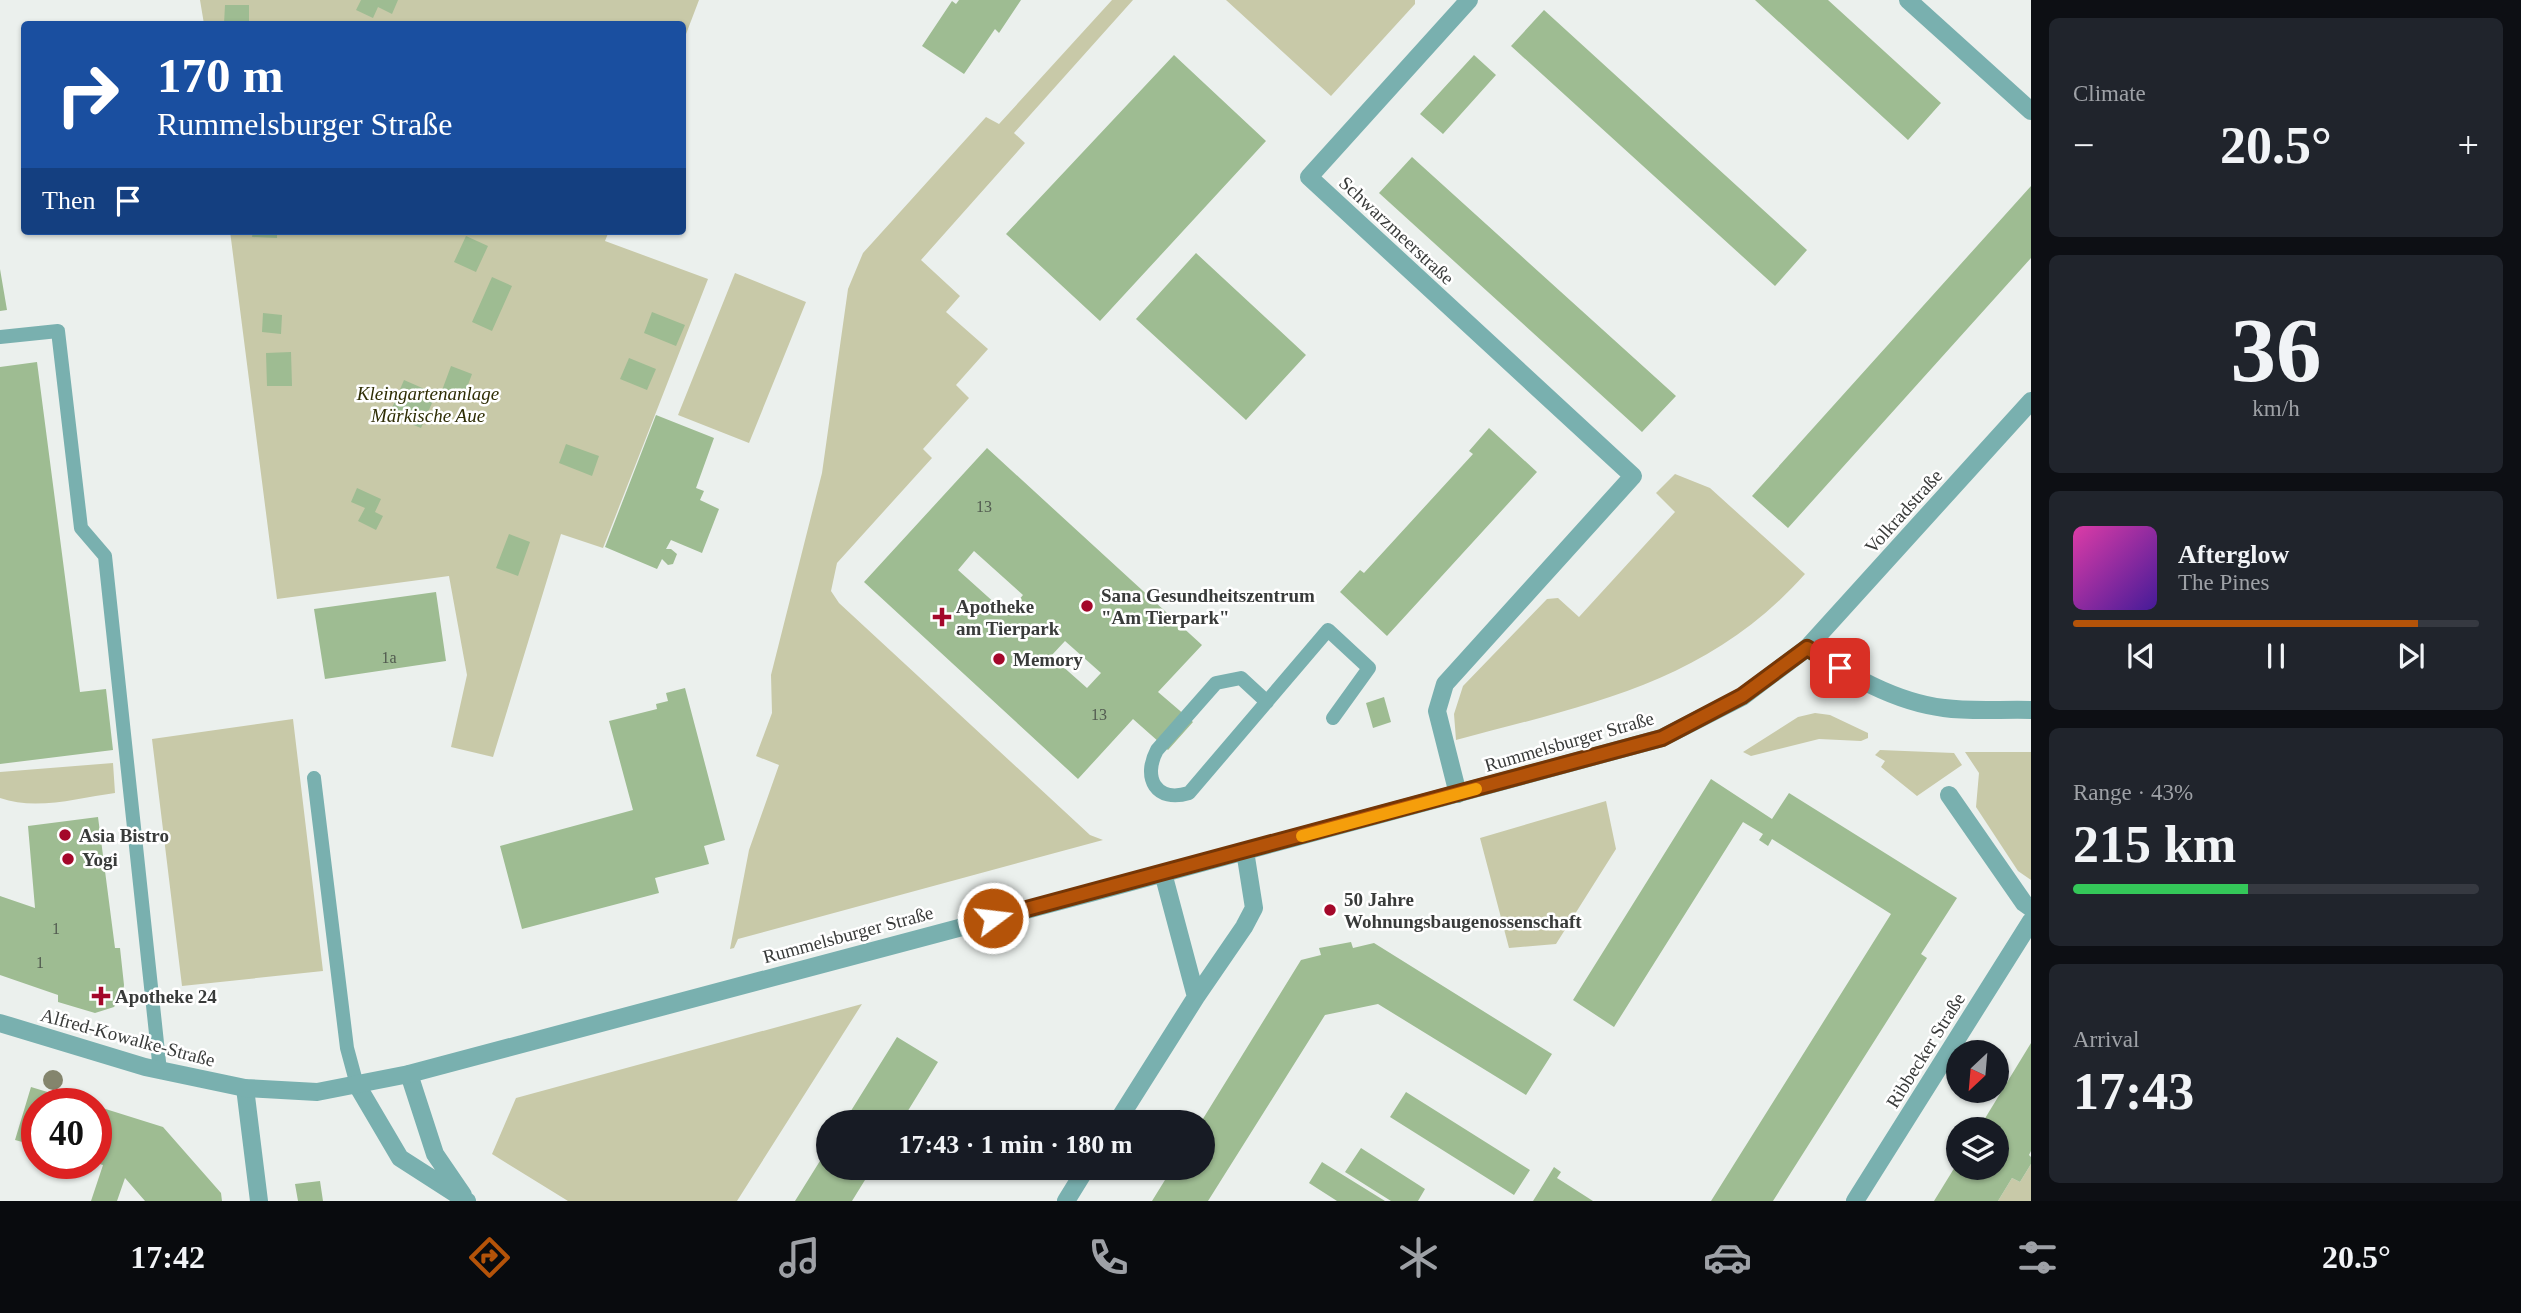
<!DOCTYPE html>
<html lang="en">
<head>
<meta charset="utf-8">
<style>
	:root { --surface:#171b24; --page:#20242c; --text:#f1f3f6; --muted:#9ea1a6; --line:#363941; --accent:#b45309 }
	body { margin:0; font-family:"Times New Roman",serif; background:var(--page); color:var(--text); height:100vh; display:flex; flex-direction:column; font-size:26px; white-space:nowrap }
	* { box-sizing:border-box; margin:0 }
	p { font-size:23px; color:var(--muted) }
	.icon { flex:none; width:38px; height:38px; fill:none; stroke:currentColor; stroke-width:2; stroke-linecap:round; stroke-linejoin:round }
	.map { position:relative; flex:1; overflow:hidden }
	.side { display:flex; flex-direction:column; gap:18px; padding:18px; background:#0d0f14; width:490px }
	.side>* { flex:none }
	.banner { position:absolute; left:21px; top:21px; width:665px; height:214px; border-radius:7px; box-shadow:0 2px 5px #0004; background:#1a4fa0; color:#fff; overflow:hidden }
	.needle { width:46px; rotate:206deg }
	.controls { position:absolute; left:1946px; top:1040px; display:grid; gap:14px }
	.controls a { display:grid; place-items:center; width:63px; height:63px; border-radius:50%; background:var(--surface); box-shadow:0 2px 5px #0004; font-size:35px }
	.speed { position:absolute; left:21px; top:1088px; display:flex; gap:14px; font-size:35px; font-weight:700; text-align:center }
	.speed>* { display:grid; place-content:center; width:91px; height:91px; border-radius:50%; background:var(--surface); box-shadow:0 2px 5px #0004; line-height:1 }
	.speed .limit { border:10px solid #d22; background:#fff; color:#111 }
	.pin { position:absolute; display:grid; place-items:center; width:60px; height:60px; color:#fff; margin:-30px; border-radius:14px; box-shadow:0 4px 10px #0006 }
	.me { position:absolute; width:77px; margin:-38px; rotate:75deg; stroke-linejoin:round; filter:drop-shadow(0 0 5px #0008) }
	.turn { display:flex; align-items:center; gap:24px; height:147px; padding:0 21px; font-size:32px }
	.turn .icon { width:91px; height:91px; stroke-width:2.5 }
	.turn b { display:block; font-size:49px; line-height:60px }
	.then { display:flex; align-items:center; height:66px; padding:0 21px; background:#0003; gap:14px; font-size:26px }
	.big { font-size:52px; font-weight:700; line-height:1.1 }
	.side .widget { flex:1; display:flex; flex-direction:column; justify-content:center; gap:10px; min-width:0; padding:0 24px; border-radius:10px; background:var(--page) }
	.side .dial { align-items:center; gap:0 }
	.dial b { font-size:91px; line-height:1 }
	.song { display:flex; align-items:center; gap:21px }
	.cover { width:84px; height:84px; border-radius:10px; background:linear-gradient(135deg,hsl(320 70% 55%),hsl(260 70% 35%)) }
	.played { height:7px; border-radius:4px; background:linear-gradient(90deg,var(--accent) 85%,var(--line) 85%) }
	.keys { display:flex; justify-content:space-around; direction:ltr }
	.heat { display:flex; justify-content:space-between; align-items:center; font-size:38px; direction:ltr }
	.charge { height:10px; border-radius:5px; background:linear-gradient(90deg,#34c759 43%,var(--line) 0) }
	.trip { position:absolute; left:816px; top:1110px; width:399px; height:70px; border-radius:35px; background:var(--surface); box-shadow:0 2px 5px #0004; font-weight:700; line-height:70px; text-align:center }
	.tabs { display:flex; height:112px; justify-content:space-around; align-items:center; background:#090b0e; color:var(--muted) }
	.tabs .icon { width:49px; height:49px }
	.tabs .current { color:var(--accent) }
	.tabs b { font-size:32px; color:var(--text) }
	main { display:flex; flex:1; min-height:0 }
	.map>svg:first-child { display:block }
</style>
</head>
<body>
<main>
<div class="map">
<svg width="2031" height="1201" viewBox="0 0 2031 1201">
	<rect width="100%" height="100%" fill="#ebf0ed"/>
	<path fill="#c8c9a8" d="M 200,0 L 699,0 L 683,42 L 682,24 L 204,24 Z
		M 1112,0 L 1133,0 L 1014,133 L 1025,143 L 921,260 L 960,296 L 946,312 L 988,349 L 956,385 L 969,398 L 923,449 L 932,458 L 837,563 L 831,591 L 839,603 L 1090,835 L 1103,840 L 738,939 L 734,948 L 730,949 L 749,850 L 779,765 L 756,756 L 772,713 L 771,675 L 822,473 L 848,289 L 863,253 L 986,117 L 999,124 Z
		M 1226,0 L 1415,0 L 1415,4 L 1331,96 Z
		M 230,231 L 609,231 L 605,241 L 708,279 L 603,548 L 561,534 L 493,757 L 451,747 L 467,675 L 449,576 L 277,599 Z
		M 735,273 L 806,302 L 749,443 L 678,415 Z
		M 1675,474 L 1710,488 L 1805,574 C 1708,683 1590,704 1456,740 L 1454,714 L 1463,686 L 1547,599 L 1558,598 L 1579,617 L 1675,512 L 1656,493 Z
		M 1815,713 L 1830,715 L 1868,733 L 1868,738 L 1861,741 L 1819,739 L 1751,756 L 1743,752 L 1798,717 Z
		M 293,719 L 323,971 L 182,986 L 152,739 Z
		M 1880,750 L 1954,753 L 1962,765 L 1917,796 L 1881,767 L 1885,761 L 1875,755 Z
		M 1965,752 L 2031,752 L 2031,880 L 2018,871 L 1976,807 L 1979,773 Z
		M 113,763 L 115,793 C 78,798 36,811 0,798 L 0,772 Z
		M 1606,801 L 1616,849 L 1556,944 L 1509,948 L 1480,838 Z
		M 862,1004 L 737,1201 L 568,1201 L 492,1154 L 516,1098 Z
		M 2031,1164 L 2031,1201 L 1998,1201 L 2012,1178 L 2020,1182 Z"/>
	<path fill="#9ebc92" fill-rule="evenodd" d="M 361,0 L 398,0 L 392,14 L 378,7 L 373,18 L 356,10 Z
		M 959,0 L 1021,0 L 999,33 L 995,29 L 964,74 L 922,46 L 952,1 L 956,4 Z
		M 1755,0 L 1828,0 L 1941,103 L 1908,140 Z
		M 225,5 L 249,5 L 249,24 L 224,24 Z
		M 1544,10 L 1807,250 L 1775,286 L 1511,46 Z
		M 1174,55 L 1266,141 L 1100,321 L 1006,234 Z
		M 1474,55 L 1496,75 L 1443,134 L 1420,114 Z
		M 1412,157 L 1676,396 L 1642,432 L 1379,193 Z
		M 2031,186 L 2031,258 L 1788,528 L 1752,496 Z
		M 253,231 L 277,231 L 277,238 L 252,237 Z
		M 466,236 L 488,246 L 476,272 L 454,262 Z
		M 1196,253 L 1306,355 L 1246,420 L 1136,319 Z
		M 0,269 L 7,310 L 0,311 Z
		M 492,277 L 512,286 L 492,331 L 472,322 Z
		M 652,312 L 685,325 L 676,346 L 644,333 Z
		M 263,313 L 282,315 L 281,334 L 262,332 Z
		M 291,352 L 292,386 L 267,386 L 266,353 Z
		M 629,358 L 656,369 L 647,390 L 620,379 Z
		M 37,362 L 80,692 L 106,689 L 113,750 L 0,764 L 0,367 Z
		M 451,366 L 472,374 L 462,401 L 441,393 Z
		M 404,380 L 436,394 L 421,428 L 389,415 Z
		M 656,415 L 714,438 L 696,488 L 704,491 L 700,500 L 719,509 L 702,553 L 671,540 L 666,549 L 671,549 L 677,554 L 673,564 L 668,565 L 662,559 L 657,569 L 605,547 Z
		M 1489,428 L 1537,472 L 1387,636 L 1340,592 L 1360,570 L 1364,573 L 1473,454 L 1469,451 Z
		M 566,444 L 599,456 L 592,476 L 559,463 Z
		M 987,448 L 1202,645 L 1158,692 L 1193,722 L 1168,750 L 1133,719 L 1078,779 L 864,582 ZM 974,551 L 1023,595 L 1007,614 L 958,570 ZM 1065,641 L 1101,673 L 1087,688 L 1051,656 Z
		M 357,488 L 381,499 L 375,512 L 383,516 L 376,530 L 358,521 L 365,508 L 351,502 Z
		M 509,534 L 530,542 L 518,576 L 496,568 Z
		M 436,592 L 446,661 L 325,679 L 314,609 Z
		M 685,688 L 725,840 L 704,846 L 709,864 L 655,878 L 659,893 L 522,929 L 500,846 L 633,810 L 609,721 L 657,709 L 656,704 L 668,701 L 666,693 Z
		M 1384,697 L 1391,722 L 1373,728 L 1366,703 Z
		M 1711,779 L 1772,819 L 1789,793 L 1957,898 L 1921,954 L 1927,958 L 1773,1201 L 1711,1201 L 1891,914 L 1772,839 L 1768,846 L 1759,840 L 1763,834 L 1743,822 L 1614,1027 L 1573,1000 Z
		M 98,817 L 115,948 L 120,948 L 124,985 L 123,994 L 114,1007 L 95,1013 L 58,1002 L 58,995 L 0,975 L 0,896 L 35,908 L 28,826 Z
		M 1351,942 L 1353,948 L 1374,943 L 1552,1054 L 1526,1095 L 1378,1004 L 1325,1015 L 1208,1201 L 1152,1201 L 1173,1167 L 1202,1167 L 1201,1122 L 1301,960 L 1321,955 L 1319,948 Z
		M 897,1037 L 938,1062 L 901,1122 L 844,1122 Z
		M 2031,1043 L 2031,1151 L 2029,1155 L 2031,1157 L 2031,1164 L 2020,1182 L 2012,1178 L 1998,1201 L 1934,1201 L 1958,1162 L 1958,1167 L 1997,1167 L 1997,1129 L 1988,1129 L 1991,1124 L 1984,1120 Z
		M 31,1087 L 87,1104 L 37,1104 L 37,1146 L 15,1140 Z
		M 1406,1092 L 1530,1170 L 1514,1195 L 1390,1117 Z
		M 96,1106 L 163,1127 L 221,1193 L 222,1201 L 145,1201 L 125,1178 L 117,1201 L 91,1201 L 103,1165 L 96,1163 Z
		M 828,1148 L 828,1167 L 873,1167 L 852,1201 L 795,1201 Z
		M 1361,1148 L 1425,1189 L 1418,1201 L 1391,1201 L 1345,1172 Z
		M 1322,1162 L 1385,1201 L 1337,1201 L 1309,1183 Z
		M 1554,1167 L 1561,1172 L 1557,1178 L 1593,1201 L 1533,1201 Z
		M 320,1181 L 323,1201 L 298,1201 L 295,1184 Z"/>
	<g fill="none" stroke-linecap="round" stroke-linejoin="round">
		<path stroke="#79b0af" stroke-width="14" d="M 0,337 L 58,331 L 81,528 L 105,556 L 160,1071
			M 1267,702 L 1241,678 L 1216,683 L 1157,750 C 1142,778 1156,803 1189,793 L 1328,630 L 1369,668 L 1333,718
			M 314,778 L 347,1048 L 357,1085"/>
		<path stroke="#79b0af" stroke-width="18" d="M 1908,0 L 2031,111
			M 1458,794 L 1437,711 L 1445,684 L 1633,476 L 1309,177 L 1469,0
			M 1949,795 L 2024,903 L 2031,908
			M 409,1074 L 435,1154 L 463,1195
			M 357,1085 L 400,1158 L 467,1201
			M 245,1088 L 259,1201
			M 1855,1201 L 2031,921"/>
		<path stroke="#79b0af" stroke-width="18" d="M 1807,648 C 1848,674 1894,702 1944,708 C 1972,712 2003,709 2031,710
			M 1163,873 L 1196,997
			M 0,1023 L 145,1067 L 245,1088 L 317,1092 L 409,1074 L 1094,892 L 1662,738 L 1742,697 L 1807,648 L 2031,401
			M 1117,1122 L 1196,997 L 1244,927 L 1254,908 L 1245,851
			M 1066,1201 L 1087,1167"/>
	</g>
	<circle fill="#84856d" cx="53" cy="1080" r="10"/>
	<g fill="none" stroke-linecap="round" stroke-linejoin="round">
		<g stroke="#753606" stroke-width="18">
			<path id="route" d="M 993,918 L 1662,738 L 1742,696 L 1807,648 L 1840,668"/>
		</g>
		<use href="#route" stroke="#b45309" stroke-width="12"/>
		<path stroke="#f59e0b" stroke-width="12" d="M 1302,836 L 1476,789"/>
	</g>
	<g fill="#a4082a" stroke="#fff" stroke-width="2.5">
		<circle cx="1087" cy="606" r="7"/>
		<path d="M938.5 606.5h7v7h7v7h-7v7h-7v-7h-7v-7h7z"/>
		<circle cx="999" cy="659" r="7"/>
		<circle cx="65" cy="835" r="7"/>
		<circle cx="68" cy="859" r="7"/>
		<circle cx="1330" cy="910" r="7"/>
		<path d="M97.5 985.5h7v7h7v7h-7v7h-7v-7h-7v-7h7z"/>
	</g>
	<g text-anchor="middle" stroke-width="5" stroke-linejoin="round" paint-order="stroke">
		<g font-size="16" fill="#525b50">
			<text x="984" y="512">13</text>
			<text x="389" y="663">1a</text>
			<text x="1099" y="720">13</text>
			<text x="56" y="934">1</text>
			<text x="40" y="968">1</text>
		</g>
		<g font-size="19" fill="#393b3a" stroke="#fff">
			<text transform="translate(1397 230) rotate(43)" y="7">Schwarzmeerstraße</text>
			<text transform="translate(1903 511) rotate(-48)" y="7">Volkradstraße</text>
			<text transform="translate(1569 741) rotate(-16)" y="7">Rummelsburger Straße</text>
			<text transform="translate(848 934) rotate(-15)" y="7">Rummelsburger Straße</text>
			<text transform="translate(128 1037) rotate(15)" y="7">Alfred-Kowalke-Straße</text>
			<text transform="translate(1925 1050) rotate(-58)" y="7">Ribbecker Straße</text>
		</g>
		<g font-size="19" font-style="italic" fill="#2f2e05" stroke="#fff">
			<text x="428" y="400">Kleingartenanlage<tspan x="428" dy="22">Märkische Aue</tspan></text>
		</g>
		<g font-size="19" font-weight="bold" fill="#393b3a" stroke="#fff" text-anchor="start">
			<text x="1101" y="602">Sana Gesundheitszentrum<tspan x="1101" dy="22">"Am Tierpark"</tspan></text>
			<text x="956" y="613">Apotheke<tspan x="956" dy="22">am Tierpark</tspan></text>
			<text x="1013" y="666">Memory</text>
			<text x="79" y="842">Asia Bistro</text>
			<text x="82" y="866">Yogi</text>
			<text x="1344" y="906">50 Jahre<tspan x="1344" dy="22">Wohnungsbaugenossenschaft</tspan></text>
			<text x="115" y="1003">Apotheke 24</text>
		</g>
	</g>
</svg>
<div class="controls">
<a><svg class="needle" viewBox="-14 -14 28 28"><path d="M0-13l5 13h-10z" fill="#e53935"/><path d="M0 13l5-13h-10z" fill="#9ea1a6"/></svg></a>
<a><svg class="icon" aria-label="layers" viewBox="0 0 24 24"><path d="M12 4l9 5-9 5-9-5zM3 14l9 5 9-5"/></svg></a>
</div>
<div class="speed"><div class="limit">40</div></div>
<div class="pin" style="left:1840px;top:668px;background:#d93025"><svg class="icon" aria-label="arrive" viewBox="0 0 24 24"><path d="M6 21V4h12l-3 4 3 4H6"/></svg></div>
<svg class="me" style="left:993px;top:918px" viewBox="-20 -20 40 40"><circle r="17" fill="#b45309" stroke="#fff" stroke-width="3"/><path d="M0-11L8 9 0 5-8 9z" fill="#fff"/></svg>
<div class="trip">17:43 · 1 min · 180 m</div>
<div class="banner">
<div class="turn"><svg class="icon" aria-label="right" viewBox="0 0 24 24"><path d="M7 20v-9h11M14 6l5 5-5 5"/></svg><div><b>170 m</b>Rummelsburger Straße</div></div>
<div class="then">Then<svg class="icon" aria-label="arrive" viewBox="0 0 24 24"><path d="M6 21V4h12l-3 4 3 4H6"/></svg></div>
</div>
</div>
<section class="side">
<div class="widget"><p>Climate</p>
<div class="heat"><a>−</a><b class="big">20.5°</b><a>+</a></div>
</div>
<div class="widget dial"><b>36</b><p>km/h</p></div>
<div class="widget">
<div class="song"><i class="cover"></i><div><b>Afterglow</b><p>The Pines</p></div></div>
<div class="played"></div>
<div class="keys"><svg class="icon" aria-label="previous" viewBox="0 0 24 24"><path d="M18 5L8 12l10 7zM5 5v14"/></svg><svg class="icon" aria-label="pause" viewBox="0 0 24 24"><path d="M8 5v14M16 5v14"/></svg><svg class="icon" aria-label="next" viewBox="0 0 24 24"><path d="M6 5l10 7-10 7zM19 5v14"/></svg></div>
</div>
<div class="widget"><p>Range · 43%</p><b class="big">215 km</b><div class="charge"></div></div>
<div class="widget"><p>Arrival</p><b class="big">17:43</b></div>
</section>
</main>
<nav class="tabs">
<b>17:42</b>
<svg class="icon current" aria-label="directions" viewBox="0 0 24 24"><path d="M12 3l9 9-9 9-9-9zM9 14v-3h6M13 9l2 2-2 2"/></svg>
<svg class="icon" aria-label="music" viewBox="0 0 24 24"><path d="M9 18V5l10-2v13"/><circle cx="6" cy="18" r="3"/><circle cx="16" cy="16" r="3"/></svg>
<svg class="icon" aria-label="phone" viewBox="0 0 24 24"><path d="M5 4h4l2 5-3 2q2 4 5 5l2-3 5 2v4C11 20 4 13 5 4z"/></svg>
<svg class="icon" aria-label="climate" viewBox="0 0 24 24"><path d="M12 3v18M4 7l16 10M4 17L20 7"/></svg>
<svg class="icon" aria-label="car" viewBox="0 0 24 24"><path d="M5 17H2v-5l4-1 3-4h7l3 4 3 1v5h-3M9 17h6M6 11h13"/><circle cx="7" cy="17" r="2"/><circle cx="17" cy="17" r="2"/></svg>
<svg class="icon" aria-label="filters" viewBox="0 0 24 24"><path d="M4 7h16M4 17h16"/><circle cx="9" cy="7" r="2"/><circle cx="15" cy="17" r="2"/></svg>
<b>20.5°</b>
</nav>
</body>
</html>
